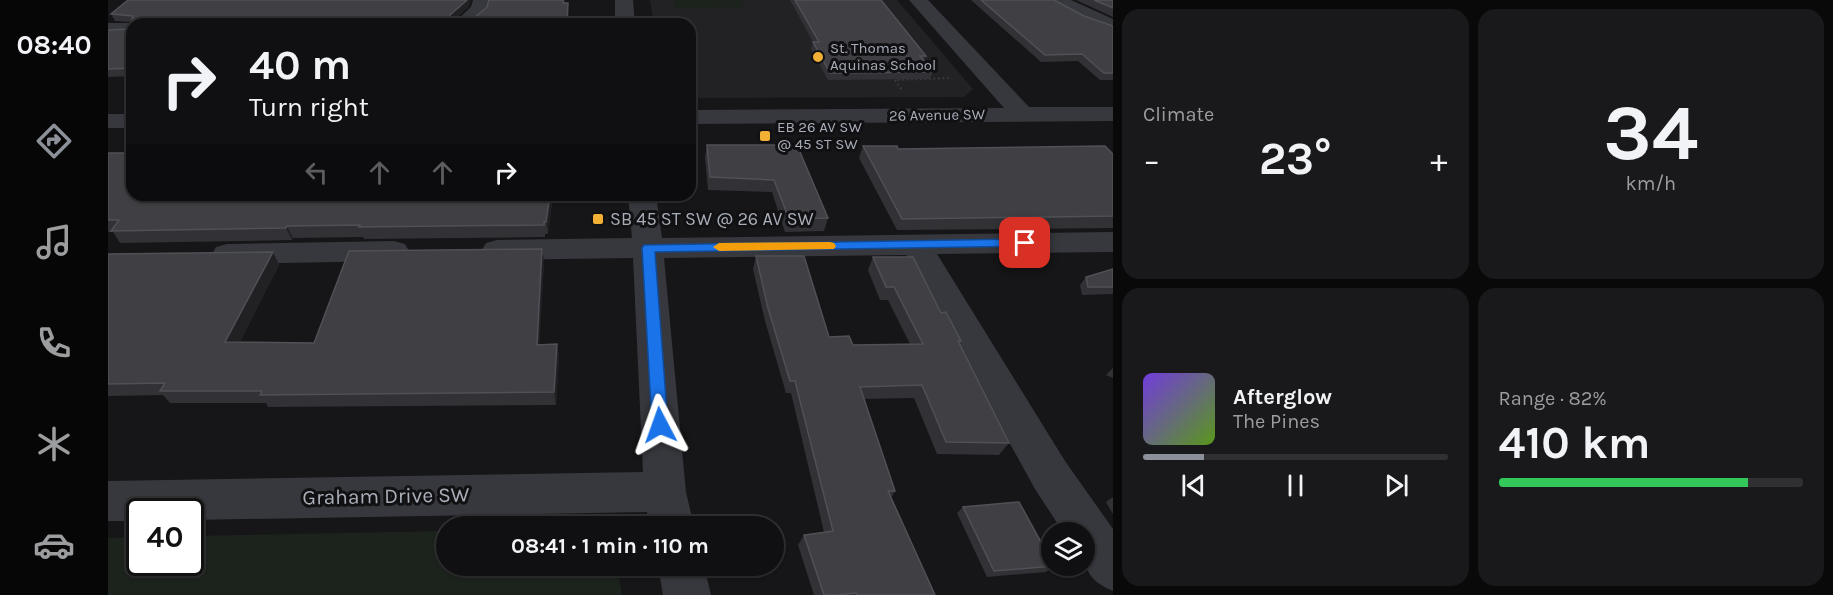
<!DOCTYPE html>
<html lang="en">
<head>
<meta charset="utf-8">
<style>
	:root { --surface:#101012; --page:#19191b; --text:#f1f3f6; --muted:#9c9d9f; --line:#303032; --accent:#8c9099 }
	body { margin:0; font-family:Karla,sans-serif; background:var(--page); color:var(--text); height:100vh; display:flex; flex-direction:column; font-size:22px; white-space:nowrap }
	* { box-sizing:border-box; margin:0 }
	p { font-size:20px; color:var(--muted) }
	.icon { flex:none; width:33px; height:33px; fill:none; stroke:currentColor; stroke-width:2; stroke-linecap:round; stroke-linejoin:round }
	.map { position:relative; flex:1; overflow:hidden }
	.details { display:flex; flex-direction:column; gap:9px; padding:9px; background:#09090a; width:720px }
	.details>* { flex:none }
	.banner { position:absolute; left:18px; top:18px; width:570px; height:183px; border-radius:18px; box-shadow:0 2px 4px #0004,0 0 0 2px var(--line); background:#101012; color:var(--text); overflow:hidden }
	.fabs { position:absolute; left:933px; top:522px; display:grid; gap:12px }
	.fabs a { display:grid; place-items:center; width:54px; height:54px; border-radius:50%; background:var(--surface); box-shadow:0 2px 4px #0004,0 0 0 2px var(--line); font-size:30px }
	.speed { position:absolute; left:18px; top:498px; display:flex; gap:12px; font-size:30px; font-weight:700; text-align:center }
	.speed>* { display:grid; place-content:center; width:78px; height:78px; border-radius:50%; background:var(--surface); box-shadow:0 2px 4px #0004,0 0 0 2px var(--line); line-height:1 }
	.speed .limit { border:3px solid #111; border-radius:9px; background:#fff; color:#111 }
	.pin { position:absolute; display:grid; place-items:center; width:51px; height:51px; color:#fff; margin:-26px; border-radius:12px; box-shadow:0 3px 9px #0006 }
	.me { position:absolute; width:66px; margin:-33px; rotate:356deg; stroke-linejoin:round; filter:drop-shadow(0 0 4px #0008) }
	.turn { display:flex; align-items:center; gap:21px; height:126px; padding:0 24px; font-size:27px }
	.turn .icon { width:78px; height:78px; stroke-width:2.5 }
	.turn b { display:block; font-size:42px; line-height:51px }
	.lanes { display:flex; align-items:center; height:57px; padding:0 24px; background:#0003; justify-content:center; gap:30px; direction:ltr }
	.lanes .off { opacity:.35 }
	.big { font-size:45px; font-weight:700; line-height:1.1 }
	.details .tile { flex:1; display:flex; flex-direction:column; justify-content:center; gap:9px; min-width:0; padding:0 21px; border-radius:18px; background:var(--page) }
	.details .dial { align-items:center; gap:0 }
	.dial b { font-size:78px; line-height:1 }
	.song { display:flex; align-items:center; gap:18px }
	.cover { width:72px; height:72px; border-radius:9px; background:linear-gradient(135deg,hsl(260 70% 55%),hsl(90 70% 35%)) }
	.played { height:6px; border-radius:3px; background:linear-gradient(90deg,var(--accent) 20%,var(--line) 20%) }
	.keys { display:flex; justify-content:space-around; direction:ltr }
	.heat { display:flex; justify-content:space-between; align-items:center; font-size:33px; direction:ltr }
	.charge { height:9px; border-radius:4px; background:linear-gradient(90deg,#34c759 82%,var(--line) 0) }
	.details .tiles { flex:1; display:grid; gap:9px; grid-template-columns:repeat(2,1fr) }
	.trip { position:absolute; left:328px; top:516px; width:348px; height:60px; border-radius:30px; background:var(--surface); box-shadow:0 2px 4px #0004,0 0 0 2px var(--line); font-weight:700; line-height:60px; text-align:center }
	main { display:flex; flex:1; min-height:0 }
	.dock { display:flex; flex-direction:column; width:108px; justify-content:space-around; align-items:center; background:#060607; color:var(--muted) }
	.dock .icon { width:42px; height:42px }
	.dock .active { color:var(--accent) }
	.dock b { font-size:27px; color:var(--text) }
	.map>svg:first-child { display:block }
</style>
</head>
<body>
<main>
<nav class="dock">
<b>08:40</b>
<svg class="icon active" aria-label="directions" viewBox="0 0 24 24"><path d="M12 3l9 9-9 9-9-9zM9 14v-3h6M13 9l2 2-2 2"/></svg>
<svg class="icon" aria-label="music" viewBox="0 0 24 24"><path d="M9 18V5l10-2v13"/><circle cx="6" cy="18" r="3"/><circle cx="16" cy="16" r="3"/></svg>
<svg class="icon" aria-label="phone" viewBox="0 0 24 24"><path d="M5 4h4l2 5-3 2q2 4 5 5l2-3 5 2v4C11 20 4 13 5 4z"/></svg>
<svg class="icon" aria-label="climate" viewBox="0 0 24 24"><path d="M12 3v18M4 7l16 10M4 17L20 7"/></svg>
<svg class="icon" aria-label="car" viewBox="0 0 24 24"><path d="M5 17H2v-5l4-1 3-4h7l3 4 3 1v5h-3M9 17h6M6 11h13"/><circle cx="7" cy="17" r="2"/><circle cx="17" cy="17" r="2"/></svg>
</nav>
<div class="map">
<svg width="1005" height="595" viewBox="0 0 1005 595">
	<rect width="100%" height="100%" fill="#161618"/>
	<path fill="#222225" d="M 542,0 L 789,0 L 865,89 L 856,97 L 582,98 L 582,24 L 546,24 Z"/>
	<path fill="#1c231d" d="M 564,0 L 633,0 L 636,7 L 567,8 Z
		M 339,531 L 339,566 L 502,566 L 511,578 L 514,595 L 0,595 L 0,538 L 31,537 L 32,562 L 82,562 L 83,536 Z"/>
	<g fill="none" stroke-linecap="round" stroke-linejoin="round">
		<path stroke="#3d3f44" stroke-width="2" stroke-dasharray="1.5 3" stroke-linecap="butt" d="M 793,89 L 787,80 L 844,78"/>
		<path fill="#37383d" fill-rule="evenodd" d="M 365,0 L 383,0 L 378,13 L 366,24 L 345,24 L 363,7 Z
			M 507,0 L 525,0 L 527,24 L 507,24 Z
			M 801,0 L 820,0 L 921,107 L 1005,107 L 1005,121 L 582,124 L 582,110 L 896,108 Z
			M 940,0 L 963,0 L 1005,19 L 1005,32 L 974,21 L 943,4 Z
			M 0,23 L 24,23 L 27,24 L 24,24 L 24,35 L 0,35 Z
			M 0,114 L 24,114 L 24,128 L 0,128 Z
			M 520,195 L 548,195 L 554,238 L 1005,232 L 1005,252 L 829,254 L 957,461 L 1005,529 L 1005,591 C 974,578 976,563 976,532 L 955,532 L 927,489 L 798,255 L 556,258 L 578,492 L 586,526 L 542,526 L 539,512 L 82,520 L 82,512 L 32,512 L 32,521 L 0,521 L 0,481 L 535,472 L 525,258 L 389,260 L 378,257 L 374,250 L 378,243 L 389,240 L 524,238 Z
			M 286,241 L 297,244 L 301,251 L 297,258 L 286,261 L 119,264 L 108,261 L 104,254 L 108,247 L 119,244 Z
			M 550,566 L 596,566 L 603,595 L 555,595 Z"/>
	</g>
	<path fill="#323236" d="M 457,0 L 456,3 L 460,3 L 459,24 L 24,24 L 24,76 L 0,77 L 0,30 L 22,29 L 23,22 L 7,21 L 3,14 L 361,6 L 348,18 L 366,18 Z
		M 682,0 L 773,0 L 818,56 L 816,61 L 825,72 L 822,79 L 720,80 L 703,49 L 705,42 Z
		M 863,0 L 946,0 L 976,16 L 1005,26 L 1005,80 L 992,80 L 970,61 L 933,62 Z
		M 968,0 L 1005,0 L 1005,17 Z
		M 599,145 L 689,145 L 720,218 L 716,231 L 677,232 L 664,192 L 600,190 L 597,157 Z
		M 755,146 L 790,149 L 1005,154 L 1005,228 L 789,230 L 751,158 Z
		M 0,153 L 24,195 L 445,195 L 440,234 L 437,234 L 437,237 L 256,239 L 255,237 L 185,238 L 184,240 L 12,243 L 5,232 L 0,232 Z
		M 434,249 L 436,261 L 431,345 L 449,344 L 451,357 L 448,405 L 160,407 L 158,403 L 62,403 L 55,395 L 0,396 L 0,254 L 165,252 L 171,265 L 132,342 L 206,343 Z
		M 648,256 L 721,337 L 745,345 L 802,344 L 780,300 L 772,300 L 760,270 L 765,257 L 833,313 L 853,341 L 851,344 L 901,443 L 891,455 L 829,454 L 806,398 L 756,399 L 787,491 L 783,498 L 827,595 L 706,595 L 690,545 L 696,535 L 716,532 L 683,393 L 678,393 L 657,321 L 645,269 Z
		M 1005,269 L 1005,294 L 974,295 L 972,285 L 978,277 Z
		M 1005,368 L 1005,378 L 998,375 Z
		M 1005,497 L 1005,514 L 998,502 Z
		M 855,507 L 946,566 L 938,572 L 879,577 L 849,513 Z"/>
	<path fill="#212124" d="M 359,0 L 363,0 L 361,6 L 343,22 L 343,24 L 342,15 Z
		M 442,195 L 445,195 L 440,234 L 438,222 Z
		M 179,226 L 185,238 L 184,240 L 178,228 Z
		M 434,249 L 436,261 L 431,357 L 429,345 Z
		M 165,252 L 171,265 L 126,354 L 117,342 Z
		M 449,344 L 451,357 L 448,405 L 446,392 Z"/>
	<path fill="#3f3f44" stroke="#4f5156" stroke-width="1.5" d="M 20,0 L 359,0 L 342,15 L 342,18 L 366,18 L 379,7 L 381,0 L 455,0 L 455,3 L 460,3 L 459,24 L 24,24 L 24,68 L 0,69 L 0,30 L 22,29 L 25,16 L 3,14 Z
		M 687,0 L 773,0 L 818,56 L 812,56 L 825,72 L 722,73 L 705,42 L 711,42 Z
		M 873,0 L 946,0 L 976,16 L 1005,26 L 1005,73 L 996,73 L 974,54 L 937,55 Z
		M 986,0 L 1005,0 L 1005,8 Z
		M 599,145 L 689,145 L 720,218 L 681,219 L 666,180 L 602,177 Z
		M 755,146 L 789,146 L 790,149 L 997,146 L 1005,154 L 1005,216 L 794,219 Z
		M 0,153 L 24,153 L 24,195 L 442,195 L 438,222 L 436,222 L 436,225 L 251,227 L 252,225 L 179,226 L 178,228 L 3,231 L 11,220 L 0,220 Z
		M 434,249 L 429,345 L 449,344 L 446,392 L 152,395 L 154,391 L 52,391 L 57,383 L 0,384 L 0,254 L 165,252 L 117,342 L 206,343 L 241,251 Z
		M 648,256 L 696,256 L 721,337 L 741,336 L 745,345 L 815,344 L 786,287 L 778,287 L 765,257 L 805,257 L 833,313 L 838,312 L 853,341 L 850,341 L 901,443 L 838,442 L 814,385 L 752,387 L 787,491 L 780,491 L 827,595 L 749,595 L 748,593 L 729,595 L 716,595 L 696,535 L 725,531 L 687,381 L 682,381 L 660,308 Z
		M 1005,269 L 1005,287 L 980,287 L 978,277 Z
		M 911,502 L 944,562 L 944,566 L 946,566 L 886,571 L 855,507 Z"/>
	<path fill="#1a73e8" stroke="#114b97" stroke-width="1.5" d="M 917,239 L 924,243 L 922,246 L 547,252 L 560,425 L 558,430 L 552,432 L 547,430 L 544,425 L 534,248 L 536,245 Z"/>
	<path fill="#f59e0b" d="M 722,242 L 726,243 L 728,246 L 726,249 L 611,251 L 605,247 L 611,243 Z"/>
	<g fill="#f2b134" stroke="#111113" stroke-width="2">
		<circle cx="710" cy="57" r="6"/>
		<rect x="651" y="130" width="12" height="12" rx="3"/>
		<rect x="484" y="213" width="12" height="12" rx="3"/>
	</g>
	<g text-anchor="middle" stroke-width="6" stroke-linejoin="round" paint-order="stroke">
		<g font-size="15" fill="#a8adb8" stroke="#111113" text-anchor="start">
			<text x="722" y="53">St. Thomas<tspan x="722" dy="17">Aquinas School</tspan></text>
			<text x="669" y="132">EB 26 AV SW<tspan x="669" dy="17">@ 45 ST SW</tspan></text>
		</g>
		<g font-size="15" fill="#a8adb8" stroke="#111113">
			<text transform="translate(829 115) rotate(-1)" y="5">26 Avenue SW</text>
		</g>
		<g font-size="18" fill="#a8adb8" stroke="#111113" text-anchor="start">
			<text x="502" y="225">SB 45 ST SW @ 26 AV SW</text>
		</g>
		<g font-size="21" fill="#a8adb8" stroke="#111113">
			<text transform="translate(278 496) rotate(-1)" y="7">Graham Drive SW</text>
		</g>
	</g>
</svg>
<div class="fabs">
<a><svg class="icon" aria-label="layers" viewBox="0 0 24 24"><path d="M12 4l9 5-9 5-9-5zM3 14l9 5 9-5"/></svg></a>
</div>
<div class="speed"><div class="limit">40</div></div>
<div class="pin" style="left:917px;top:243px;background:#d93025"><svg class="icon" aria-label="arrive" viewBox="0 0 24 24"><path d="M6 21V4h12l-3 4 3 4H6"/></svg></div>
<svg class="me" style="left:552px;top:425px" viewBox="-20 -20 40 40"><path d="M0-17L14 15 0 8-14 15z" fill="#1a73e8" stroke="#fff" stroke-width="4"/></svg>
<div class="trip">08:41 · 1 min · 110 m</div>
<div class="banner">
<div class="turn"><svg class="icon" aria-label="right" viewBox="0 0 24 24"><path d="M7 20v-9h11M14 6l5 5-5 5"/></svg><div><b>40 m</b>Turn right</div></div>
<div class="lanes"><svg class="icon off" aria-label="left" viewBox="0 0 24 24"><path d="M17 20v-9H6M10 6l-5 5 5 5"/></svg><svg class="icon off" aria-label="ahead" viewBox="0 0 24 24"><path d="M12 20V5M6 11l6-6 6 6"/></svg><svg class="icon off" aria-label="ahead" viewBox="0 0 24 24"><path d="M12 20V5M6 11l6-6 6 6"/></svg><svg class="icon" aria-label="right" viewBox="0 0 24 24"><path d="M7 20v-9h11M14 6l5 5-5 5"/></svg></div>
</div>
</div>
<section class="details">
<div class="tiles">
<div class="tile"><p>Climate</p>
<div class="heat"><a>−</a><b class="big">23°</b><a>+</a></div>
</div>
<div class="tile dial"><b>34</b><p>km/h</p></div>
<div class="tile">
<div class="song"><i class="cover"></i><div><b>Afterglow</b><p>The Pines</p></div></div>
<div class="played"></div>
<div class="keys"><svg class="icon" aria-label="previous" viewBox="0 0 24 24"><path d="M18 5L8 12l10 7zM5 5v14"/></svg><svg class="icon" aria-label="pause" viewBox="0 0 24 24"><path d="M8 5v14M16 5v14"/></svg><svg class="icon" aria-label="next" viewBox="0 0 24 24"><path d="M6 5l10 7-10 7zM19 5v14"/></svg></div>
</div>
<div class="tile"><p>Range · 82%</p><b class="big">410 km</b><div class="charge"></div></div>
</div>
</section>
</main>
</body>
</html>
